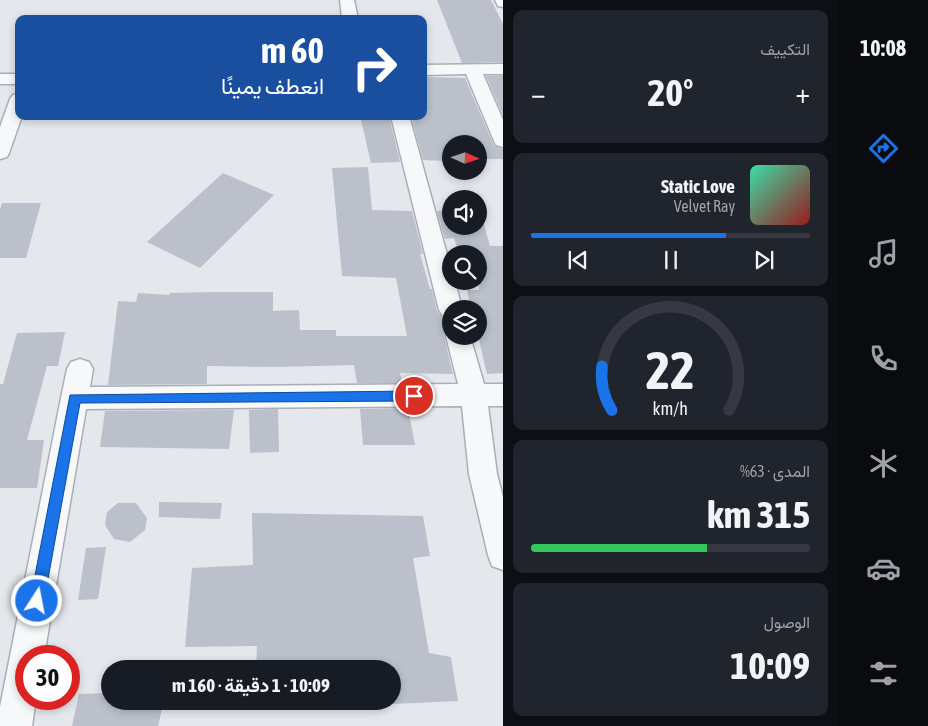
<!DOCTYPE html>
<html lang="ar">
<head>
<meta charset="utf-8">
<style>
	:root { --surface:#171b24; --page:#20242c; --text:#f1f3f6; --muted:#9ea1a6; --line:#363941; --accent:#1a73e8 }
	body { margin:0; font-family:"Asap Condensed",Vazirmatn,sans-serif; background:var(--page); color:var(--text); direction:rtl; height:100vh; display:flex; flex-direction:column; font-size:19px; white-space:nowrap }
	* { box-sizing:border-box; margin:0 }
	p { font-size:16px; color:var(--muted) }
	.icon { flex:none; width:28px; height:28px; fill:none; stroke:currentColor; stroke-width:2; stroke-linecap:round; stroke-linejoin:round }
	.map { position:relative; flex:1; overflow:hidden; direction:ltr }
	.panel { display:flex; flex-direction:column; gap:10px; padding:10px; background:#0d0f14; width:335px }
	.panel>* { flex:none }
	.top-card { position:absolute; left:15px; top:15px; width:412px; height:105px; border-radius:10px; box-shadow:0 2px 8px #0003; direction:rtl; background:#1a4fa0; color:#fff; overflow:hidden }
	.needle { width:32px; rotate:93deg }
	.tools { position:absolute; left:442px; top:135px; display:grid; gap:10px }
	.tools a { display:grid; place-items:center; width:45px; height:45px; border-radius:50%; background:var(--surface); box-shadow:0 2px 8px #0003; font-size:25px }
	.speed { position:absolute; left:15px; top:645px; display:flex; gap:10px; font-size:25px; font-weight:700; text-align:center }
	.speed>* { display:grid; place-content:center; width:65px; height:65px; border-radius:50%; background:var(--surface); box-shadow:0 2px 8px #0003; line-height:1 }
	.speed .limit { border:8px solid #d22; background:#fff; color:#111 }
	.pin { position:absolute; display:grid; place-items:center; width:42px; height:42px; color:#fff; margin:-21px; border:2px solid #fff; border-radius:50%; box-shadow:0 1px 5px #0007 }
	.me { position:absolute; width:55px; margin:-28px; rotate:11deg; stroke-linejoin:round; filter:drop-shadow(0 0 4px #0008) }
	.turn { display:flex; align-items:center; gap:18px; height:105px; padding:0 20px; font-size:22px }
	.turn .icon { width:65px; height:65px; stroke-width:2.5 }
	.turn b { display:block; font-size:35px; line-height:42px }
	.big { font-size:38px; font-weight:700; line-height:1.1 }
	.panel .tile { flex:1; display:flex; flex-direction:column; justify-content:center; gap:8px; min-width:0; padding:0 18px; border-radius:10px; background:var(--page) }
	.panel .dial { align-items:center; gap:0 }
	.dial svg { height:130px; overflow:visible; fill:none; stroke:var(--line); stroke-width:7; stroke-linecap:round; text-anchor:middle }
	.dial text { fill:var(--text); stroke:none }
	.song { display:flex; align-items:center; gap:15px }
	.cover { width:60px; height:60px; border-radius:8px; background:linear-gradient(135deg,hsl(160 70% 55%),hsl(0 70% 35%)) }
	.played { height:5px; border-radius:2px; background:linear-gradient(90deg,var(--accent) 70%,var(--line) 70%) }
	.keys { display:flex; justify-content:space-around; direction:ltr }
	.heat { display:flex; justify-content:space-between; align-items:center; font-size:28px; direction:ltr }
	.charge { height:8px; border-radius:4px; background:linear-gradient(90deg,#34c759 63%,var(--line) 0) }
	.trip { position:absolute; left:101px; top:660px; width:300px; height:50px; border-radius:25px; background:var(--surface); box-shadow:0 2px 8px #0003; font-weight:700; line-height:50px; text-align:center; direction:rtl }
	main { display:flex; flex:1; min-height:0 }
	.tab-bar { display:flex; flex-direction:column; width:90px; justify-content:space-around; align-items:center; background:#090b0e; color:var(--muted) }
	.tab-bar .icon { width:35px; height:35px }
	.tab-bar .current { color:var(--accent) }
	.tab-bar b { font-size:22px; color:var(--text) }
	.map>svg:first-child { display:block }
</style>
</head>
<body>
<main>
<nav class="tab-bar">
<b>10:08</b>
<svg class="icon current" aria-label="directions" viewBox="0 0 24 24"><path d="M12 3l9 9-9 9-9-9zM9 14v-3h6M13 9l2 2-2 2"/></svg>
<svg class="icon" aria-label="music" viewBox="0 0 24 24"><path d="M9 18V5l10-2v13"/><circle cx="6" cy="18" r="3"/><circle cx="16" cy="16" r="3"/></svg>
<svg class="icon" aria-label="phone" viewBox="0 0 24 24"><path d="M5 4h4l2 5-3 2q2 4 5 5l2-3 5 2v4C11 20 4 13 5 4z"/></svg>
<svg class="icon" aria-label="climate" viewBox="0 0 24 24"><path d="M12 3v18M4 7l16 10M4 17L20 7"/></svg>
<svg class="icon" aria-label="car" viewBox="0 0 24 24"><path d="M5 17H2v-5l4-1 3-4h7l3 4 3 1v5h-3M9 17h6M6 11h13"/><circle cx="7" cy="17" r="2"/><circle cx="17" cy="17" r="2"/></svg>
<svg class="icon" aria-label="filters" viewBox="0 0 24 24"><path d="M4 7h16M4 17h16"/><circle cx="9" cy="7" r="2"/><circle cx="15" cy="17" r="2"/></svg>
</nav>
<section class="panel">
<div class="tile"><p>التكييف</p>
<div class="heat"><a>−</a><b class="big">20°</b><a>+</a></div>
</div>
<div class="tile">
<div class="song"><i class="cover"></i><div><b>Static Love</b><p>Velvet Ray</p></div></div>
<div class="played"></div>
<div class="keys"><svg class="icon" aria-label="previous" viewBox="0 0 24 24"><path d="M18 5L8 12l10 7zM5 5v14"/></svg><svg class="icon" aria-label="pause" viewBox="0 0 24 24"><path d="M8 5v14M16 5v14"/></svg><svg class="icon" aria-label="next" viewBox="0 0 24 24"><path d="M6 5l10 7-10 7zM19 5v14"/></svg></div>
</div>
<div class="tile dial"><svg viewBox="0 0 100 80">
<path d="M14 69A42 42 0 1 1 86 69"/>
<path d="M14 69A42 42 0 0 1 8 42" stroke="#1a73e8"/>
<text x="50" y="56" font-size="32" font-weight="700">22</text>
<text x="50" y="72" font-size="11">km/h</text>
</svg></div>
<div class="tile"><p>المدى · 63%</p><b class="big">315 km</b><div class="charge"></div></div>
<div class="tile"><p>الوصول</p><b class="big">10:09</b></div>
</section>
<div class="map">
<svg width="503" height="726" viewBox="0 0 503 726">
	<rect width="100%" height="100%" fill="#e4e7ec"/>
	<path fill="#bbc0ca" d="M 437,0 L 491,0 L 503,24 L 503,62 L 462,63 Z
		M 486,76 L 503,76 L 503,115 Z
		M 424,77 L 465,78 L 494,146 L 503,149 L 503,159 L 485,159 L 483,155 L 479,155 L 479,144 L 451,144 L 451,156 L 445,156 L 446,161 L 423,160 L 411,116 L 424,116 Z
		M 360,116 L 389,116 L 400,162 L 371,163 Z
		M 368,167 L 372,210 L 412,211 L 423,254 L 420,254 L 430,289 L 432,289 L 437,311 L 443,318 L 446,332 L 444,336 L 453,374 L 400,373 L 402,383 L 357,383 L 354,365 L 277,367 L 207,366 L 207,384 L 108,385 L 118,301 L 136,302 L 138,293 L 169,295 L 170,293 L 210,292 L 273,292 L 273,311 L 299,310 L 300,330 L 336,330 L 336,336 L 407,336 L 396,278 L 342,276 L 332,168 Z
		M 223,173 L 274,195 L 200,268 L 147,242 Z
		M 2,203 L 41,203 L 26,258 L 0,258 L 0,210 Z
		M 451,210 L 451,226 L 479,226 L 480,210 L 490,246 L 503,246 L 503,373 L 487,374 L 478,336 L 479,309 L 471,309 L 467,290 L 479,290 L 479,254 L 459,254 L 454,238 L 445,239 L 437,211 Z
		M 65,332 L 58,366 L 47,366 L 27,440 L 44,440 L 37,488 L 0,488 L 0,384 L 3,384 L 17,333 Z
		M 408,408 L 415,445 L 363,445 L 360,409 Z
		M 278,409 L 279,452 L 250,453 L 249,410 Z
		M 234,410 L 229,449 L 100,447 L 105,411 Z
		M 159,502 L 222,503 L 220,519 L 159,517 Z
		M 118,503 L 136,503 L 147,518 L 145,530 L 130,542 L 114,539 L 105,525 L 107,512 Z
		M 252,513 L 423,516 L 430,556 L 413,558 L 429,653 L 451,657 L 458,701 L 392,704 L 392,669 L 256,669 L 257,646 L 185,647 L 192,568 L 253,565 Z
		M 106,547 L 98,599 L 78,600 L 86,548 Z
		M 110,693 L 110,701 L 164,701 L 158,726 L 72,726 L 79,694 Z"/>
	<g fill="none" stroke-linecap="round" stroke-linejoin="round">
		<g stroke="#a9aeb7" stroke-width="3">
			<path id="street" d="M 340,0 L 354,0 L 358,19 L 342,19 Z
				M 495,0 L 503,0 L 503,7 L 498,6 Z
				M 503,64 L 503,74 L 483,74 L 503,120 L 503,147 L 496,145 L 494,141 L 466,74 L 424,75 L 424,65 Z
				M 0,74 L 19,74 L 19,84 L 0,84 Z
				M 19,94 L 19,116 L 22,116 L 9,153 L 7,157 L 0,159 L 0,127 L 10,99 L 13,95 Z
				M 391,116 L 409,116 L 451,269 L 451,281 L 455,281 L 462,309 L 451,309 L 451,319 L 443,316 L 439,310 Z
				M 449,329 L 451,329 L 451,336 L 470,336 L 484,384 L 503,384 L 503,406 L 488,406 L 497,474 L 503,497 L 503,570 L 492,566 L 488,555 L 469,474 L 462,406 L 86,409 L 44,656 L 26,656 L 26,699 L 36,699 L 32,726 L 0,726 L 0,707 L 61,398 L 67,369 L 71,362 L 80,359 L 89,362 L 93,369 L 90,387 L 458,384 L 446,336 Z"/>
		</g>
		<use href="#street" fill="#f7f8fa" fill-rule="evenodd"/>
	</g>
	<path fill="#1a73e8" stroke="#114b97" d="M 414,391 L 418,392 L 420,396 L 418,400 L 414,401 L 80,403 L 44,601 L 42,606 L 37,608 L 32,606 L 30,601 L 70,395 Z"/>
</svg>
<div class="tools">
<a><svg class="needle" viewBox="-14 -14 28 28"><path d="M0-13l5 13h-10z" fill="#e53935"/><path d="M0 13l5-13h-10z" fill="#9ea1a6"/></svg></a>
<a><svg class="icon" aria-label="sound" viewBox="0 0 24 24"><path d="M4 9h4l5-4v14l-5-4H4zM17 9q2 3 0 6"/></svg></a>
<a><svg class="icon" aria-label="search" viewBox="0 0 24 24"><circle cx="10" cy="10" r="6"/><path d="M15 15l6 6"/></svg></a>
<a><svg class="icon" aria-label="layers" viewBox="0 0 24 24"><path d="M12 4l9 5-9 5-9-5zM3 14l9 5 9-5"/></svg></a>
</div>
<div class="speed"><div class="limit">30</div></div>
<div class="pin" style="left:414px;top:396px;background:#d93025"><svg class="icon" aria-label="arrive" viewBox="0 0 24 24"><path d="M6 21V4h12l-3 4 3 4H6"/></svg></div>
<svg class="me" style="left:37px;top:601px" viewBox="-20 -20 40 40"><circle r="17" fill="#1a73e8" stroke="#fff" stroke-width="3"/><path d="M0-11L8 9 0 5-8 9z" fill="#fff"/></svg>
<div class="trip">10:09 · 1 دقيقة · 160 m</div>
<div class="top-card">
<div class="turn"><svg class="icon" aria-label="right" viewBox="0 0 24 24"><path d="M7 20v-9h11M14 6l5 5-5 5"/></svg><div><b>60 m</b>انعطف يمينًا</div></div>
</div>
</div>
</main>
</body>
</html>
